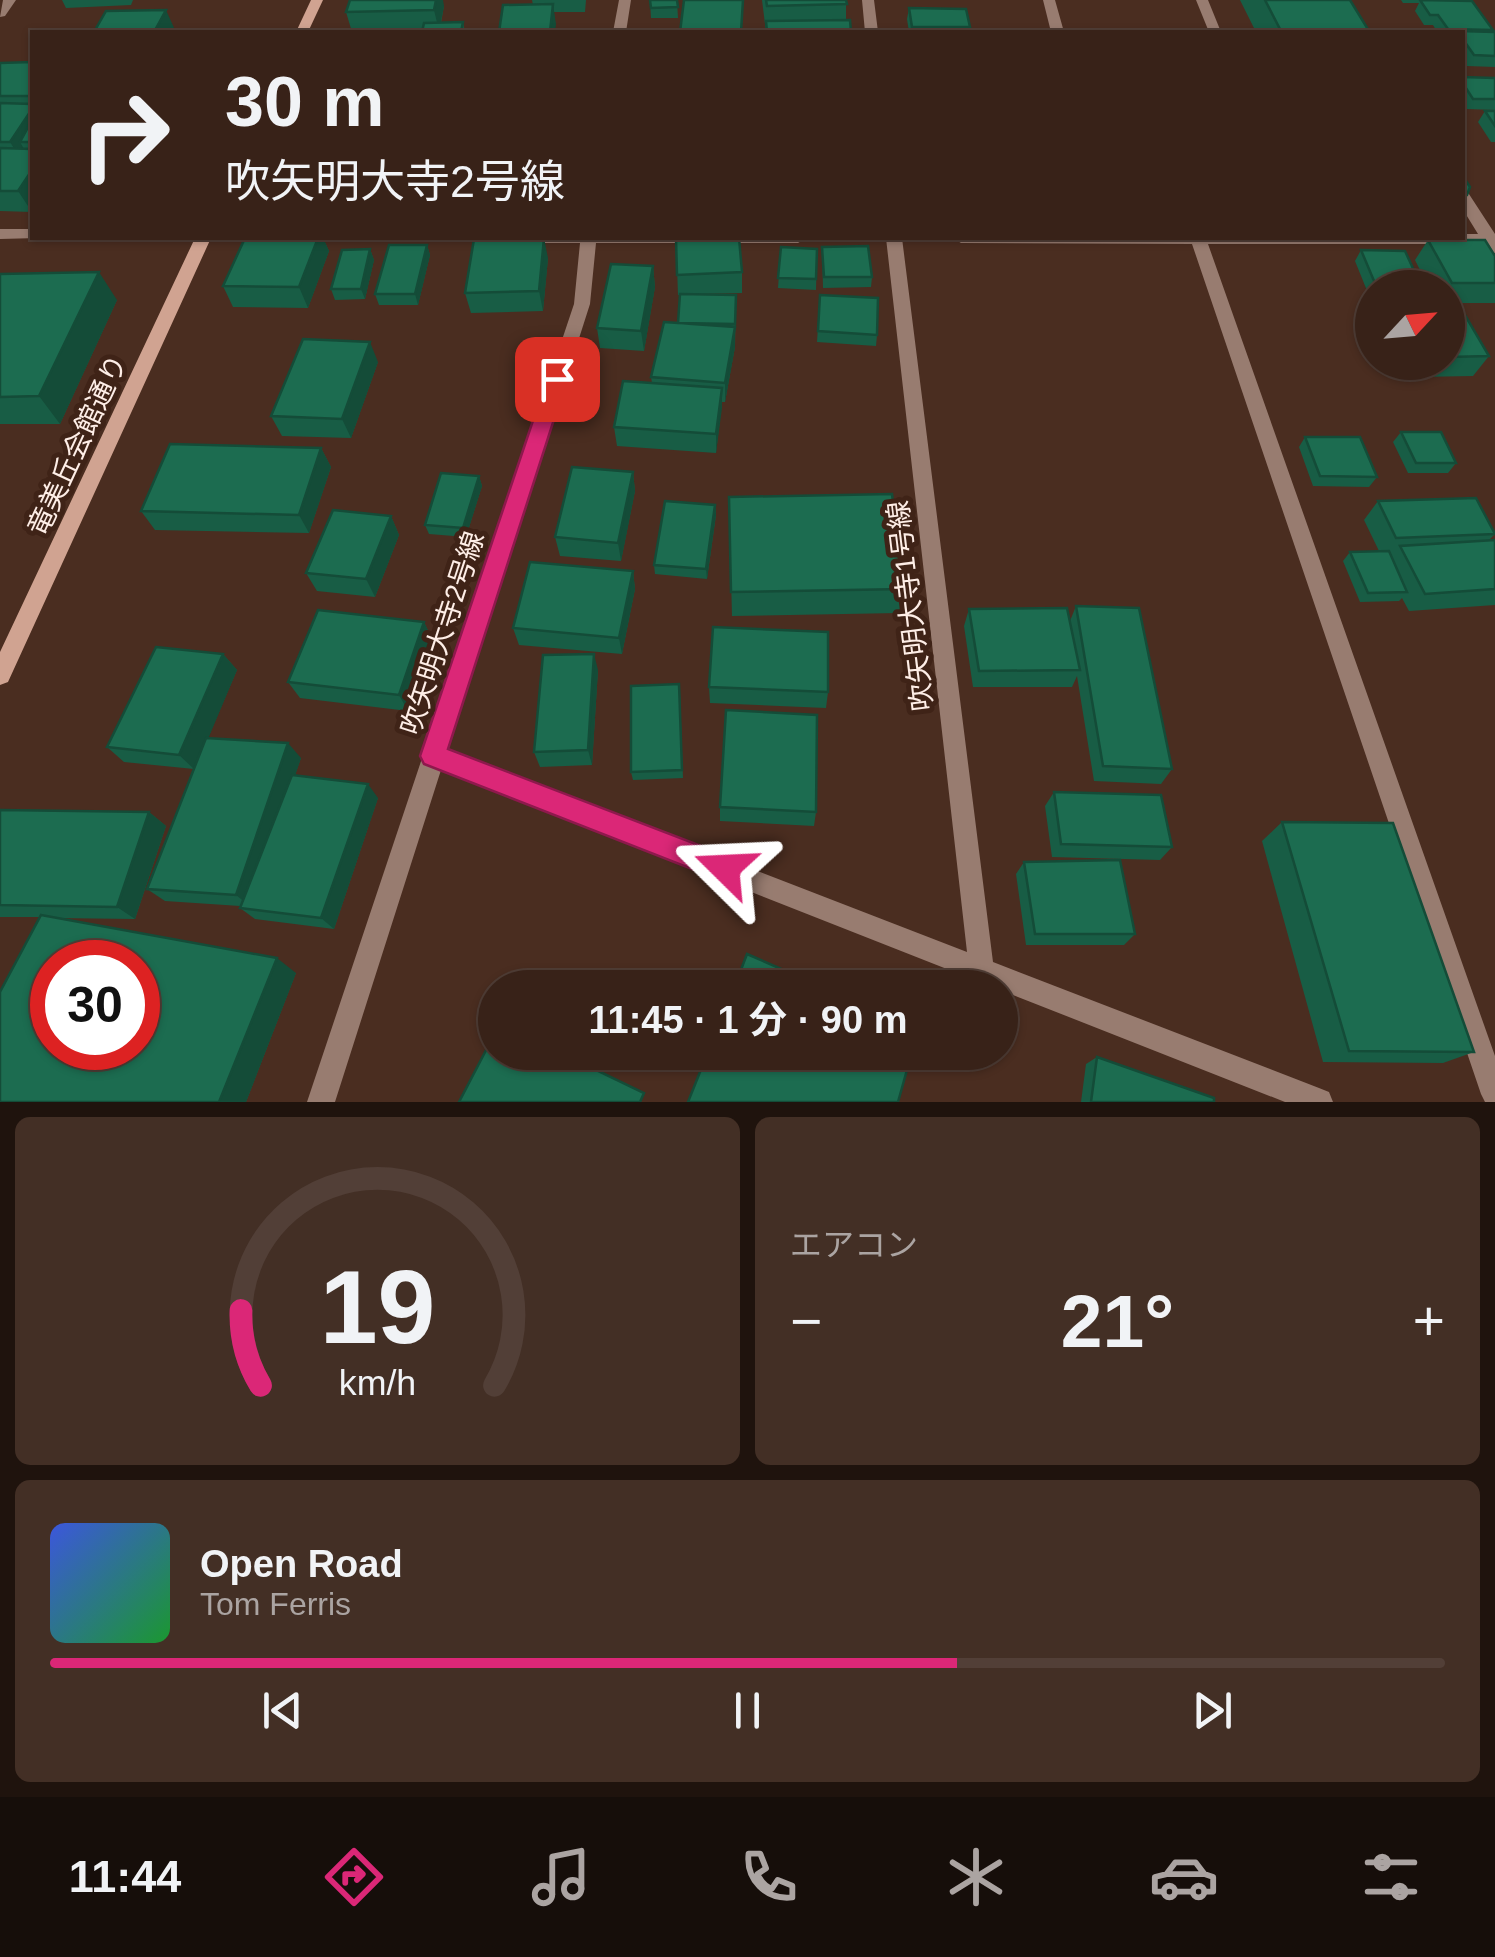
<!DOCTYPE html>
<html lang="ja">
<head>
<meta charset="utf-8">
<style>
	:root { --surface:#382218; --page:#432f25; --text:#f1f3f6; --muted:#aba4a2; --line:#523f37; --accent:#db2777 }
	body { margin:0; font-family:Arial,"Noto Sans JP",sans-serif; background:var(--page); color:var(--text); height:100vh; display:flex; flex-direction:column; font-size:38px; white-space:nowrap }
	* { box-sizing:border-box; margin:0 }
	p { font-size:32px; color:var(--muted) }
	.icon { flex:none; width:55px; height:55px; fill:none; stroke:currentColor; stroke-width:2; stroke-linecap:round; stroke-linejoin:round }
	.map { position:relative; height:1102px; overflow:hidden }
	.side { display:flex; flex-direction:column; gap:15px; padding:15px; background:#1f130d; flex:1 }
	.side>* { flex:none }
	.hud { position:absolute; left:30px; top:30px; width:1435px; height:210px; border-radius:0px; box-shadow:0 2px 8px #0004,0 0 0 2px var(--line); background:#382218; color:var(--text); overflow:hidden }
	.needle { width:65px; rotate:64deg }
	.buttons { position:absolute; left:1355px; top:270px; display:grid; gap:20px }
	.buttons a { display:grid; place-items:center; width:110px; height:110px; border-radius:50%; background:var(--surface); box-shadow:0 2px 8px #0004,0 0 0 2px var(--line); font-size:50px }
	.speed { position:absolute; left:30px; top:940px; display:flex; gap:20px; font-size:50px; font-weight:700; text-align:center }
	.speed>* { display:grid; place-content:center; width:130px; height:130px; border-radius:50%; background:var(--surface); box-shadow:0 2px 8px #0004,0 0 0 2px var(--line); line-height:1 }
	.speed .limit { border:15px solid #d22; background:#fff; color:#111 }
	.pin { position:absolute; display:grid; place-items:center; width:85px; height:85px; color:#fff; margin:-42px; border-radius:20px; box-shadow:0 5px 15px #0006 }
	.me { position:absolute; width:110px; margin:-55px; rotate:291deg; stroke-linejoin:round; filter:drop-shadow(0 0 8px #0008) }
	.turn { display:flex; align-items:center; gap:35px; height:210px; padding:0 30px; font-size:45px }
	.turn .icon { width:130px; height:130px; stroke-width:2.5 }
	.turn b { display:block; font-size:70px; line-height:85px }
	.big { font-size:75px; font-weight:700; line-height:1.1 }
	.side .widget { flex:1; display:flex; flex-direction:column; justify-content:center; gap:15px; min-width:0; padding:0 35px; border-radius:15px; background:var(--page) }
	.side .dial { align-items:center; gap:0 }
	.dial svg { height:260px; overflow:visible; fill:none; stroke:var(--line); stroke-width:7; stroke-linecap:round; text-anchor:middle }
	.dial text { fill:var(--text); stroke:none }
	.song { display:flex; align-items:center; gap:30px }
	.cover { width:120px; height:120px; border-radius:15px; background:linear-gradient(135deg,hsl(230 70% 55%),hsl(130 70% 35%)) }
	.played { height:10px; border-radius:5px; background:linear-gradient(90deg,var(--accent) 65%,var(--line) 65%) }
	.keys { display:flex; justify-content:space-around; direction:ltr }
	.heat { display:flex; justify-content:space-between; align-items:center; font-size:55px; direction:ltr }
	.side .tiles { flex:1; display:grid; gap:15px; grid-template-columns:1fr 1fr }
	.widget:last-child { grid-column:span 2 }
	.trip { position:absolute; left:478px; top:970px; width:540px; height:100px; border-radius:50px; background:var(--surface); box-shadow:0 2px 8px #0004,0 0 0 2px var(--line); font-weight:700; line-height:100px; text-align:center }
	.dock { display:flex; height:160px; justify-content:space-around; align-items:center; background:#160e0a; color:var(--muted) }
	.dock .icon { width:70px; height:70px }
	.dock .current { color:var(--accent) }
	.dock b { font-size:45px; color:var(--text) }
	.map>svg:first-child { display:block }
</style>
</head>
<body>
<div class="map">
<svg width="1495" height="1102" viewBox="0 0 1495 1102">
	<rect width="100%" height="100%" fill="#4a2d20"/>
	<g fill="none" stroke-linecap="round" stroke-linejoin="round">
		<path fill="#987c70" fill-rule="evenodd" d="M 1043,0 L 1055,0 L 1064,32 L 1051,32 Z
			M 1196,0 L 1208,0 L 1221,32 L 1209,32 Z"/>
		<path fill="#987c70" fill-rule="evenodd" d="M 3,0 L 16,0 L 5,16 L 0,17 Z
			M 619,0 L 631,0 L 626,32 L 613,32 Z
			M 862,0 L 874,0 L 878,32 L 865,32 Z
			M 1462,189 L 1467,191 L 1495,234 L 1495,253 L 1489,252 L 1485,244 L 1208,244 L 1495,1056 L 1495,1102 L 1485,1102 L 1481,1094 L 1192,244 L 961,243 L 953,238 L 1462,238 L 1462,234 L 1478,234 L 1462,208 Z
			M 0,229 L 32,229 L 32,238 L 38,238 L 0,239 Z
			M 491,238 L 806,238 L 798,243 L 596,243 L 590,304 L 447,751 L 967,952 L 886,238 L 902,238 L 993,962 L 1319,1088 L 1329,1092 L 1333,1102 L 1285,1102 L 441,770 L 335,1102 L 307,1102 L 574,304 L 580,243 L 499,243 Z"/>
		<path fill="#d0a391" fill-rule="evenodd" d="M 311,0 L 323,0 L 308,32 L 296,32 Z
			M 195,238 L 211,238 L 8,682 L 0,685 L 0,652 Z"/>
	</g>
	<path fill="#185d45" d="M 62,0 L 133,0 L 131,5 L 66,8 Z
		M 532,0 L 586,0 L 585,12 L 554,12 L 555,32 L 499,32 L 533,5 Z
		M 650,0 L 677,0 L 678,18 L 651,18 Z
		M 762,0 L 846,0 L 846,20 L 851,32 L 766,32 Z
		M 1240,0 L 1350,0 L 1369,31 L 1368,32 L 1256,32 Z
		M 1401,0 L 1462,0 L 1493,30 L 1491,32 L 1495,32 L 1495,67 L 1467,66 L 1462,58 L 1462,32 L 1437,32 L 1433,25 L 1424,25 L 1415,11 L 1419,3 L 1403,3 Z
		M 444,6 L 441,23 L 463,22 L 465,32 L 422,32 L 422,31 L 352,32 L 346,12 Z
		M 909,8 L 970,27 L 969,32 L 909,32 L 907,19 Z
		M 32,62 L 32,212 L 0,211 L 0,96 Z
		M 1462,77 L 1495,78 L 1495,110 L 1467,109 L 1462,102 Z
		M 1485,111 L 1495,111 L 1495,142 L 1491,142 L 1478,122 Z
		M 245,238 L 323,238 L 329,251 L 308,308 L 233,307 L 223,286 Z
		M 676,238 L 742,272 L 742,293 L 698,294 L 736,295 L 735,347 L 725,402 L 722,402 L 716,453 L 617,446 L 614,427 L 652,383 L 651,377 L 678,323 L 680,295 L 678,295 Z
		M 1428,240 L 1495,256 L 1495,303 L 1458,303 L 1489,356 L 1473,376 L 1417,377 L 1410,362 L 1448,362 L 1448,288 L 1429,288 L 1415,260 Z
		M 427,245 L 430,255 L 418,305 L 379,305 L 375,294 Z
		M 781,247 L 817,249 L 816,290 L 778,288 Z
		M 822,247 L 872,277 L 871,287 L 823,288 Z
		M 370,249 L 374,260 L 365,299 L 335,300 L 331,289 Z
		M 1361,250 L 1422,288 L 1372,288 L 1372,303 L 1355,261 Z
		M 548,258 L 543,311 L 471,313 L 465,293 Z
		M 653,266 L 655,287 L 644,351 L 600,348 L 597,328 Z
		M 0,274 L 117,300 L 60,424 L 0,424 Z
		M 820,295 L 877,335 L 876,346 L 817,342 Z
		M 378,362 L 351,438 L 282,436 L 271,416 Z
		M 1401,432 L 1456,463 L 1448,473 L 1408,473 L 1393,442 Z
		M 1305,437 L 1377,477 L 1369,487 L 1313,486 L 1299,447 Z
		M 321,448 L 331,467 L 309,533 L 155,530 L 141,511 Z
		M 633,472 L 635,491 L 621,561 L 560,556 L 555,537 Z
		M 479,476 L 482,486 L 466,537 L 429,534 L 425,525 Z
		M 729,497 L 904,589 L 899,613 L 732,616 Z
		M 1378,501 L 1495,534 L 1489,540 L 1495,540 L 1495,605 L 1409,611 L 1402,598 L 1399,601 L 1360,602 L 1343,561 L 1350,552 L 1379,551 L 1364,520 Z
		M 715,505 L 716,515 L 707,579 L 655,574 L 654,565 Z
		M 391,516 L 399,535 L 375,597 L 317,591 L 306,573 Z
		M 633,571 L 635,589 L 622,654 L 519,645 L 513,628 Z
		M 1076,606 L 1172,769 L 1161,784 L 1094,781 L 1077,676 L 1072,687 L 973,687 L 964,626 L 969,609 L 1070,621 Z
		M 424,622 L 432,639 L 408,711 L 300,698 L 288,682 Z
		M 223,654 L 237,670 L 208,738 L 301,758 L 295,775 L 378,798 L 334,929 L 255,919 L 240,908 L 240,906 L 165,901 L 147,889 L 194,769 L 124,762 L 107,747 Z
		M 598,670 L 592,765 L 540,767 L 534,752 Z
		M 709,687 L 828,692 L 826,708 L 710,703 Z
		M 680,692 L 683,778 L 633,780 L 631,772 Z
		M 1054,792 L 1172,847 L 1160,860 L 1052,857 L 1045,806 Z
		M 720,807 L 816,812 L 814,826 L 720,821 Z
		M 0,810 L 149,812 L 166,826 L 135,919 L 54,918 L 296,973 L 246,1102 L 0,1102 L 40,917 L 0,917 Z
		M 1282,822 L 1474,1052 L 1443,1063 L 1323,1062 L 1262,841 Z
		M 1024,862 L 1135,934 L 1124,945 L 1026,945 L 1016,874 Z
		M 1097,1057 L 1214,1102 L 1081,1102 L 1086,1064 Z"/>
	<path fill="#144c38" d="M 436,0 L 443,0 L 444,6 L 439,31 L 434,10 Z
		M 553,4 L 556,24 L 555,32 L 550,32 Z
		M 166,10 L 175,30 L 174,32 L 154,32 Z
		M 32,109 L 32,142 L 20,142 L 28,156 L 23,163 L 10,142 Z
		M 32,170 L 32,212 L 18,191 Z
		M 318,238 L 323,238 L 329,251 L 308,308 L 299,287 Z
		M 544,238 L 548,258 L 543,311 L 539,291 Z
		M 427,245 L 430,255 L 418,305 L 415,294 Z
		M 370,249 L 374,260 L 365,299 L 361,289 Z
		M 653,266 L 655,287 L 644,351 L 641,331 Z
		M 99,272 L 117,300 L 60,424 L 39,396 Z
		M 735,327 L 735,347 L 725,402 L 725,383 Z
		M 370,342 L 378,362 L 351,438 L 342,419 Z
		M 722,388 L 722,408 L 716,453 L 716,434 Z
		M 321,448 L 331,467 L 309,533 L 299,515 Z
		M 633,472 L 635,491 L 621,561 L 618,543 Z
		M 479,476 L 482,486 L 466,537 L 463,528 Z
		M 715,505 L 716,515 L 707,579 L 706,569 Z
		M 391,516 L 399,535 L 375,597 L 366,579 Z
		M 633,571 L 635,589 L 622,654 L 619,638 Z
		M 424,622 L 432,639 L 408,711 L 399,695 Z
		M 223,654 L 237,670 L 195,770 L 179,755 Z
		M 594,654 L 598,670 L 592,765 L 588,750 Z
		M 288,743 L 301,758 L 251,907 L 236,895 Z
		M 368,784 L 378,798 L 334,929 L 321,918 Z
		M 149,812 L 166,826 L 135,919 L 117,907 Z
		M 277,958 L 296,973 L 246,1102 L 219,1102 Z"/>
	<path fill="#1c6c50" stroke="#144c38" stroke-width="2.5" fill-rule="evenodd" d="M 350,0 L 436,0 L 434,10 L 346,12 Z
		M 650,0 L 677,0 L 678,7 L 651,8 Z
		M 684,0 L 743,0 L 741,32 L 680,32 Z
		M 766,0 L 846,0 L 847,4 L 767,6 Z
		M 1265,0 L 1350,0 L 1369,31 L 1281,31 Z
		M 1420,0 L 1472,1 L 1493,30 L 1448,29 L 1438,15 L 1430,15 Z
		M 553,4 L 550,32 L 499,32 L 503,5 Z
		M 909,8 L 966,9 L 970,27 L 912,27 Z
		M 166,10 L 154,32 L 94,32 L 106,11 Z
		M 850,20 L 851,32 L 767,32 L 766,21 Z
		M 463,22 L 461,32 L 422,32 L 424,23 Z
		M 1458,31 L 1495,32 L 1495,56 L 1474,55 L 1462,38 L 1462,32 Z
		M 32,62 L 32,96 L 0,96 L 0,63 Z
		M 1462,77 L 1495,78 L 1495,99 L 1473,99 L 1462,82 Z
		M 0,103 L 32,104 L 32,109 L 10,142 L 0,142 Z
		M 1485,111 L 1495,111 L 1495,126 Z
		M 32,120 L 32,142 L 20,142 Z
		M 0,148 L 32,149 L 32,170 L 18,191 L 0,191 Z
		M 1462,175 L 1470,187 L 1467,195 L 1462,195 Z
		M 245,238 L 318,238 L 299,287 L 223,286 Z
		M 544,238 L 539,291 L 465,293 L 474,239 Z
		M 676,238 L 739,238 L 742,272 L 677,275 Z
		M 1428,240 L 1485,240 L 1495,256 L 1495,283 L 1452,283 Z
		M 389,245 L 427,245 L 415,294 L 375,294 Z
		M 868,246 L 872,277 L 824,277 L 822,247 Z
		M 781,247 L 817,249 L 816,279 L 778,278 Z
		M 370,249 L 361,289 L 331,289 L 342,250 Z
		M 1361,250 L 1405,251 L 1422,288 L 1377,288 Z
		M 611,264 L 653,266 L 641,331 L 597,328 Z
		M 99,272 L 39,396 L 0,397 L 0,274 Z
		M 680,294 L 736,295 L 735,324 L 678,323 Z
		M 820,295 L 878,298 L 877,335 L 818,331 Z
		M 1448,298 L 1455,298 L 1489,356 L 1448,357 Z
		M 664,322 L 735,327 L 725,383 L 651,377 Z
		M 303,339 L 370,342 L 342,419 L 271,416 Z
		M 623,381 L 722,388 L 716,434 L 614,427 Z
		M 1401,432 L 1441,432 L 1456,463 L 1416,463 Z
		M 1305,437 L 1360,437 L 1377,477 L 1320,476 Z
		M 170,444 L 321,448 L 299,515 L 141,511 Z
		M 572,467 L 633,472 L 618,543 L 555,537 Z
		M 441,473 L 479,476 L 463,528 L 425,525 Z
		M 892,494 L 904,589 L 731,592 L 729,497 Z
		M 1476,498 L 1495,534 L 1396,538 L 1378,501 Z
		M 665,501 L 715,505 L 706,569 L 654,565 Z
		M 333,510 L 391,516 L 366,579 L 306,573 Z
		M 1495,540 L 1495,589 L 1425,594 L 1400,546 Z
		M 1389,551 L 1407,592 L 1368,593 L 1350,552 Z
		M 530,562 L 633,571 L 619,638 L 513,628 Z
		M 1076,606 L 1139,608 L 1172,769 L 1103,766 Z
		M 1067,608 L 1080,670 L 979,671 L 969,609 Z
		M 318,610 L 424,622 L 399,695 L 288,682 Z
		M 713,627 L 828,632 L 828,692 L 709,687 Z
		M 156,647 L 223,654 L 179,755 L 107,747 Z
		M 594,654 L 588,750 L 534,752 L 543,655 Z
		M 679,684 L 682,770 L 631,772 L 631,686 Z
		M 726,710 L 817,715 L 816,812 L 720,807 Z
		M 206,738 L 288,743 L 236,895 L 147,889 Z
		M 292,775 L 368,784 L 321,918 L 240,908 Z
		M 1054,792 L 1161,795 L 1172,847 L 1061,844 Z
		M 0,810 L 149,812 L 117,907 L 0,905 Z
		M 1282,822 L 1393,823 L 1474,1052 L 1349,1051 Z
		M 1120,860 L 1135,934 L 1035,934 L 1024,862 Z
		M 41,915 L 277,958 L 219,1102 L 0,1102 L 0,992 ZM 52,962 L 138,962 L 138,1048 L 52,1048 Z
		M 747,954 L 825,988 L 734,988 Z
		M 495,1033 L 495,1052 L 559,1052 L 644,1093 L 640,1102 L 459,1102 Z
		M 708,1052 L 912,1052 L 898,1102 L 688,1102 Z
		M 1097,1057 L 1214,1098 L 1214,1102 L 1091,1102 Z"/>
	<path fill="#db2777" stroke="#8e194d" stroke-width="2.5" d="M 557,372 L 567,379 L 448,749 L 735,859 L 739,868 L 735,878 L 725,882 L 424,764 L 420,756 L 547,379 Z"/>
	<g text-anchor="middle" stroke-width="10" stroke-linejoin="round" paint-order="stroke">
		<g font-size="28" fill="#feeee7" stroke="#3f2317">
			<text transform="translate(77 445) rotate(-65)" y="10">竜美丘会館通り</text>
			<text transform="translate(910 606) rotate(-97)" y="10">吹矢明大寺1号線</text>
			<text transform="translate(442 633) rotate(-72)" y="10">吹矢明大寺2号線</text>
		</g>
	</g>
</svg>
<div class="buttons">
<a><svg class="needle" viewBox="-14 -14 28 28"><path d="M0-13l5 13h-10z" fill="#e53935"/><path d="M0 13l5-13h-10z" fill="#aba4a2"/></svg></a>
</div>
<div class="speed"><div class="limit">30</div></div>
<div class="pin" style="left:557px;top:379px;background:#d93025"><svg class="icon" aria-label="arrive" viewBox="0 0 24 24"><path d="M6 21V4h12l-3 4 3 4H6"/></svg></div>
<svg class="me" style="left:725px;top:868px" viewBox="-20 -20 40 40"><path d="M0-17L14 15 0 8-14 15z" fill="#db2777" stroke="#fff" stroke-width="4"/></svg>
<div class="trip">11:45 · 1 分 · 90 m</div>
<div class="hud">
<div class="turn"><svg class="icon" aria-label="right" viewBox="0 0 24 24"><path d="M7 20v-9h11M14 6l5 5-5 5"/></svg><div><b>30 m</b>吹矢明大寺2号線</div></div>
</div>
</div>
<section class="side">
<div class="tiles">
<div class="widget dial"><svg viewBox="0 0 100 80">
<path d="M14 69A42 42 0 1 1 86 69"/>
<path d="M14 69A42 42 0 0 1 8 46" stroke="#db2777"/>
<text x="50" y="56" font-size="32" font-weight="700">19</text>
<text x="50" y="72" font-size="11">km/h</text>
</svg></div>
<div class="widget"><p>エアコン</p>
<div class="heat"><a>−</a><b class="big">21°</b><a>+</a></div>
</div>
<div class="widget">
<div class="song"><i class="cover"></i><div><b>Open Road</b><p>Tom Ferris</p></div></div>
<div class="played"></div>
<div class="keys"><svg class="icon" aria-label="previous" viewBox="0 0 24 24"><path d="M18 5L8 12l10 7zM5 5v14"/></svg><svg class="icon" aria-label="pause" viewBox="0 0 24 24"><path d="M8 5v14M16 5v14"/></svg><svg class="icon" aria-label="next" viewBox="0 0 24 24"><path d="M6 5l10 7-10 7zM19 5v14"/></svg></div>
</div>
</div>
</section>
<nav class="dock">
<b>11:44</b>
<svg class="icon current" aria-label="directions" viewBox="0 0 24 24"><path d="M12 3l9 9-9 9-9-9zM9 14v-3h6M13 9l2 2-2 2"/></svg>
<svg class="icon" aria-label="music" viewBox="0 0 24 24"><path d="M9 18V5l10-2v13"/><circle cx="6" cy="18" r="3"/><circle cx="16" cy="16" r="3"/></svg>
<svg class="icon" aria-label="phone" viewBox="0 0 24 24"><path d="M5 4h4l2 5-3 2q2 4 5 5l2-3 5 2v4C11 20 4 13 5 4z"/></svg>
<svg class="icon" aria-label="climate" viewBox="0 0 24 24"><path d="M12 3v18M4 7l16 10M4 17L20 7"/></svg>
<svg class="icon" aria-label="car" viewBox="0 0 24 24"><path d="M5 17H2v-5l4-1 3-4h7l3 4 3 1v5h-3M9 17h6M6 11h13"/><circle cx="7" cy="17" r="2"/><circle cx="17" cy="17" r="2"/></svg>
<svg class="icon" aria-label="filters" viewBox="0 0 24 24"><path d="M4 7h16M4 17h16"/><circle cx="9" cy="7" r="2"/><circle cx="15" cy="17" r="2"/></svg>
</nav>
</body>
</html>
